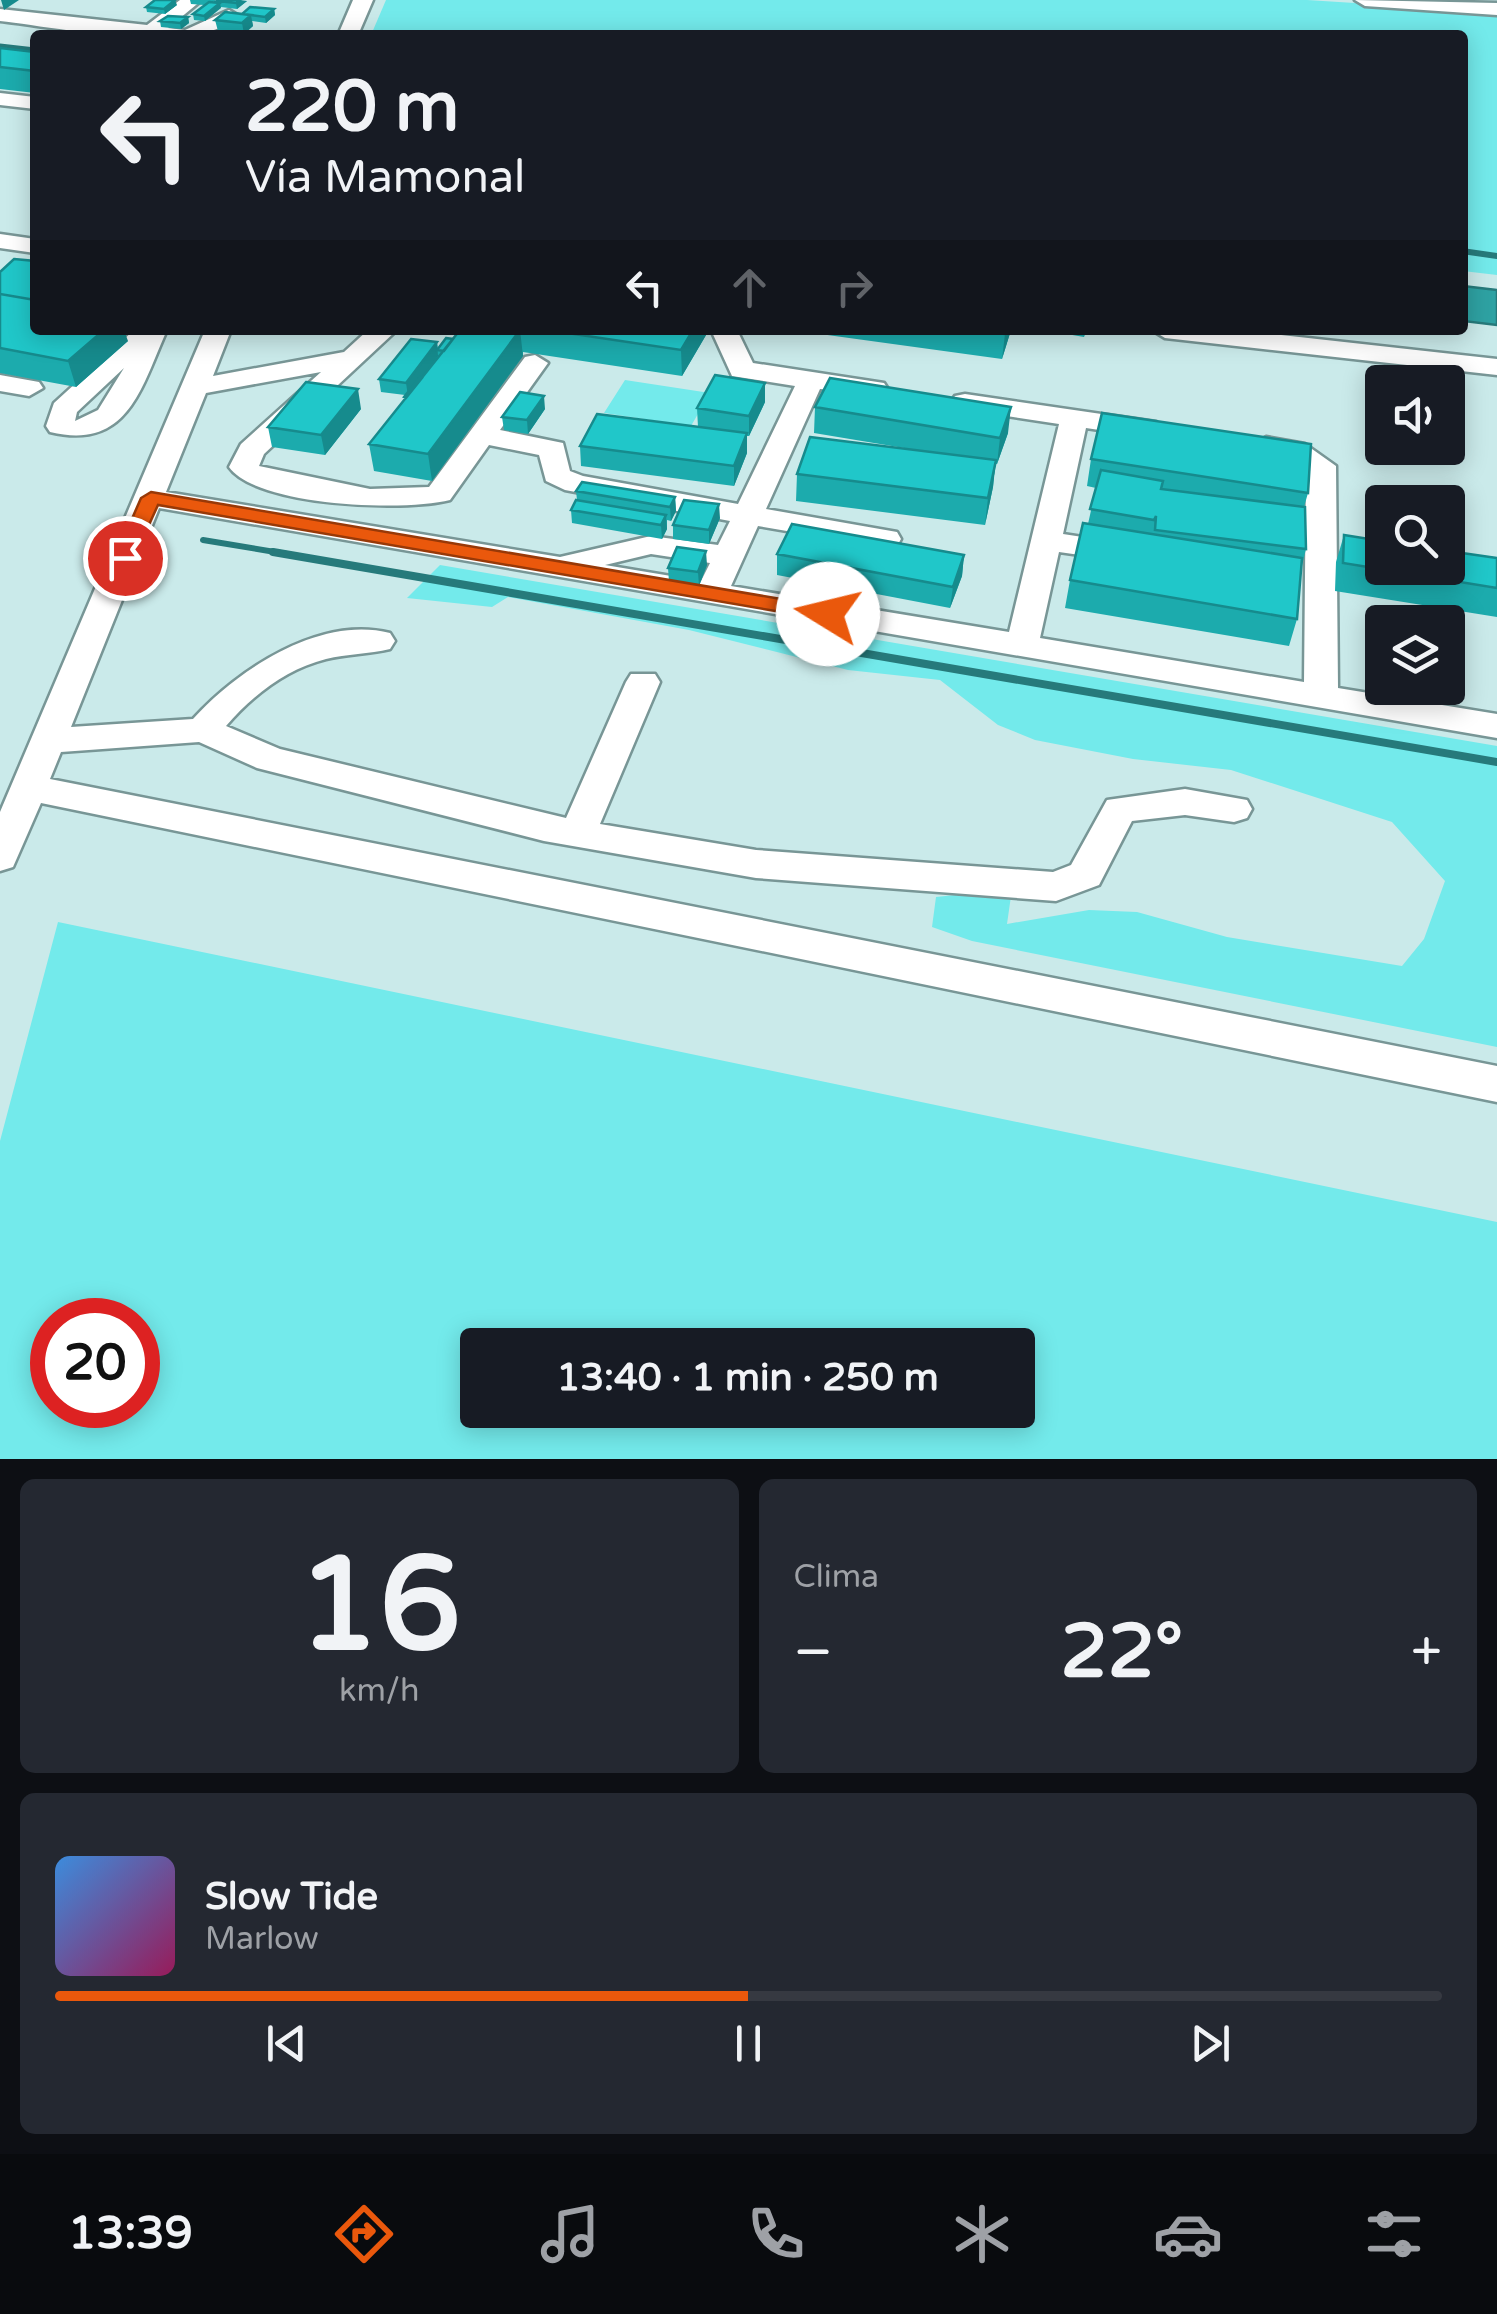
<!DOCTYPE html>
<html lang="es">
<head>
<meta charset="utf-8">
<style>
	:root { --surface:#171b24; --page:#242831; --text:#f1f3f6; --muted:#9ea1a6; --line:#363941; --accent:#ea580c }
	body { margin:0; font-family:"Varela Round",sans-serif; background:var(--page); color:var(--text); height:100vh; display:flex; flex-direction:column; font-size:38px; white-space:nowrap }
	* { box-sizing:border-box; margin:0 }
	p { font-size:32px; color:var(--muted) }
	.icon { flex:none; width:55px; height:55px; fill:none; stroke:currentColor; stroke-width:2; stroke-linecap:round; stroke-linejoin:round }
	.map { position:relative; height:1459px; overflow:hidden }
	.details { display:flex; flex-direction:column; gap:20px; padding:20px; background:#0d0f14; flex:1 }
	.details>* { flex:none }
	.hud { position:absolute; left:30px; top:30px; width:1438px; height:305px; border-radius:10px; box-shadow:0 5px 25px #0003; background:#171b24; color:var(--text); overflow:hidden }
	.controls { position:absolute; left:1365px; top:365px; display:grid; gap:20px }
	.controls a { display:grid; place-items:center; width:100px; height:100px; border-radius:10px; background:var(--surface); box-shadow:0 5px 25px #0003; font-size:50px }
	.speed { position:absolute; left:30px; top:1298px; display:flex; gap:20px; font-size:50px; font-weight:700; text-align:center }
	.speed>* { display:grid; place-content:center; width:130px; height:130px; border-radius:50%; background:var(--surface); box-shadow:0 5px 25px #0003; line-height:1 }
	.speed .limit { border:15px solid #d22; background:#fff; color:#111 }
	.pin { position:absolute; display:grid; place-items:center; width:85px; height:85px; color:#fff; margin:-42px; border:5px solid #fff; border-radius:50%; box-shadow:0 2px 10px #0007 }
	.me { position:absolute; width:110px; margin:-55px; rotate:279deg; stroke-linejoin:round; filter:drop-shadow(0 0 8px #0008) }
	.turn { display:flex; align-items:center; gap:35px; height:210px; padding:0 50px; font-size:45px }
	.turn .icon { width:130px; height:130px; stroke-width:2.5 }
	.turn b { display:block; font-size:70px; line-height:85px }
	.lanes { display:flex; align-items:center; height:95px; padding:0 50px; background:#0003; justify-content:center; gap:50px; direction:ltr }
	.lanes .off { opacity:.35 }
	.big { font-size:75px; font-weight:800; line-height:1.1 }
	.details .card { flex:1; display:flex; flex-direction:column; justify-content:center; gap:15px; min-width:0; padding:0 35px; border-radius:15px; background:var(--page) }
	.details .dial { align-items:center; gap:0 }
	.dial b { font-size:130px; line-height:1 }
	.song { display:flex; align-items:center; gap:30px }
	.cover { width:120px; height:120px; border-radius:15px; background:linear-gradient(135deg,hsl(210 70% 55%),hsl(330 70% 35%)) }
	.played { height:10px; border-radius:5px; background:linear-gradient(90deg,var(--accent) 50%,var(--line) 50%) }
	.keys { display:flex; justify-content:space-around; direction:ltr }
	.heat { display:flex; justify-content:space-between; align-items:center; font-size:55px; direction:ltr }
	.details .tiles { flex:1; display:grid; gap:20px; grid-template-columns:1fr 1fr }
	.card:last-child { grid-column:span 2 }
	.trip { position:absolute; left:460px; top:1328px; width:575px; height:100px; border-radius:10px; background:var(--surface); box-shadow:0 5px 25px #0003; font-weight:800; line-height:100px; text-align:center }
	.tab-bar { display:flex; height:160px; justify-content:space-around; align-items:center; background:#090b0e; color:var(--muted) }
	.tab-bar .icon { width:70px; height:70px }
	.tab-bar .selected { color:var(--accent) }
	.tab-bar b { font-size:45px; color:var(--text) }
	.map>svg:first-child { display:block }
</style>
</head>
<body>
<div class="map">
<svg width="1497" height="1459" viewBox="0 0 1497 1459">
	<rect width="100%" height="100%" fill="#caeaea"/>
	<path fill="#73eaeb" fill-rule="evenodd" d="M 386,0 L 1307,0 L 1497,12 L 1497,275 L 1463,271 L 1462,35 L 371,35 Z
		M 625,380 L 710,393 L 691,426 L 604,413 Z
		M 440,565 L 1497,746 L 1497,1047 L 972,941 L 932,927 L 936,897 L 1012,889 L 1007,924 L 1089,910 L 1137,912 L 1227,937 L 1402,966 L 1424,939 L 1445,881 L 1392,822 L 1231,770 L 1133,759 L 1035,740 L 998,725 L 940,680 L 848,670 L 689,630 L 508,597 L 492,607 L 407,598 Z
		M 58,922 L 1497,1222 L 1497,1459 L 0,1459 L 0,1141 ZM 52,1320 L 138,1320 L 138,1405 L 52,1405 ZM 478,1345 L 1018,1345 L 1018,1410 L 478,1410 Z"/>
	<path fill="#2ea2a3" stroke="#267a7b" stroke-width="2.5" d="M 1463,286 L 1497,290 L 1497,325 L 1463,321 Z"/>
	<g fill="none" stroke-linecap="round" stroke-linejoin="round">
		<path stroke="#267a7b" stroke-width="5" d="M 0,46 L 35,50"/>
		<path stroke="#267a7b" stroke-width="6" d="M 1462,251 L 1497,256
			M 203,540 L 287,554"/>
		<path stroke="#267a7b" stroke-width="8" d="M 273,552 L 1497,762"/>
		<g stroke="#789696" stroke-width="5">
			<path id="minor" d="M 180,0 L 202,0 L 168,28 L 185,30 L 229,10 L 239,16 C 197,57 56,27 0,21 L 0,9 L 147,25 Z
				M 353,0 L 373,0 L 358,35 L 338,35 Z
				M 1355,0 L 1497,3 L 1497,15 L 1365,6 Z
				M 0,93 L 35,97 L 35,109 L 0,105 Z
				M 0,234 L 35,239 L 35,253 L 0,248 Z
				M 134,330 L 167,330 C 141,388 128,451 50,432 L 46,426 L 54,403 ZM 124,368 L 98,410 L 75,421 L 77,412 Z
				M 205,330 L 231,330 L 213,376 L 344,352 L 368,330 L 397,330 L 264,454 L 259,466 L 370,489 L 429,487 L 525,357 L 535,355 L 548,363 L 500,430 L 563,443 L 570,471 L 583,476 L 738,504 L 795,386 L 732,376 L 711,330 L 737,330 L 753,363 L 884,383 L 888,389 L 884,395 L 820,389 L 766,509 L 897,532 L 901,539 L 897,546 L 886,548 L 758,526 L 731,586 L 1009,632 L 1059,424 L 955,408 L 951,402 L 955,396 L 965,394 L 1156,422 L 1160,428 L 1146,437 L 1086,428 L 1063,534 L 1122,543 L 1138,552 L 1122,561 L 1059,552 L 1040,638 L 1304,682 L 1306,470 L 1287,458 L 1256,452 L 1252,446 L 1266,437 L 1305,444 L 1336,466 L 1338,688 L 1497,714 L 1497,738 L 159,508 L 71,727 L 193,719 C 237,670 320,615 390,633 L 395,641 L 390,649 C 369,654 347,654 326,659 C 286,669 252,696 226,726 L 280,749 L 566,818 L 626,682 L 631,674 L 655,674 L 660,682 L 600,824 L 756,850 L 1053,872 L 1071,865 L 1107,800 L 1185,789 L 1247,800 L 1252,809 L 1247,818 L 1234,822 L 1185,815 L 1132,821 L 1099,885 L 1056,901 L 756,878 L 544,841 L 257,768 L 199,742 L 61,752 L 50,779 L 1497,1066 L 1497,1102 L 41,803 L 13,867 L 0,871 L 0,812 ZM 321,372 L 241,444 L 229,467 C 256,506 404,512 450,500 L 489,445 L 539,455 L 546,481 L 565,490 L 730,521 L 718,545 L 651,536 L 560,557 L 166,492 L 206,393 ZM 651,554 L 710,563 L 701,581 L 605,565 Z
				M 1152,330 L 1236,330 L 1497,359 L 1497,375 L 1165,338 Z
				M 0,375 L 39,382 L 43,388 L 29,396 L 0,391 Z"/>
		</g>
		<use href="#minor" fill="#fff" fill-rule="evenodd"/>
	</g>
	<path fill="#1cabad" d="M 190,0 L 216,0 L 213,2 L 247,1 L 237,9 L 221,7 L 205,21 L 194,20 L 193,14 L 204,5 L 191,4 Z
		M 177,5 L 165,14 L 147,12 L 146,7 Z
		M 274,9 L 275,15 L 266,23 L 252,21 L 253,26 L 244,34 L 218,31 L 215,20 Z
		M 188,17 L 189,23 L 181,29 L 161,27 L 160,21 Z
		M 0,48 L 35,52 L 35,93 L 0,89 Z
		M 0,272 L 35,330 L 128,341 L 76,387 L 0,373 Z
		M 456,330 L 709,330 L 682,376 L 523,352 L 523,356 L 432,481 L 374,471 L 369,444 L 404,400 L 405,395 L 381,392 L 379,379 L 437,342 L 438,349 L 453,339 L 456,335 Z
		M 791,330 L 1011,330 L 1002,359 Z
		M 1043,330 L 1087,330 L 1084,337 Z
		M 765,383 L 765,402 L 749,436 L 747,436 L 747,453 L 734,486 L 581,466 L 580,446 L 698,427 L 697,408 Z
		M 815,407 L 1008,433 L 997,464 L 995,464 L 993,487 L 985,525 L 796,501 L 797,474 L 904,448 L 814,433 Z
		M 361,409 L 325,455 L 272,447 L 268,427 Z
		M 545,409 L 528,434 L 504,430 L 502,417 Z
		M 1091,459 L 1308,493 L 1304,507 L 1306,549 L 1301,569 L 1297,619 L 1289,646 L 1065,608 L 1070,580 L 1088,524 L 1096,488 L 1087,486 Z
		M 576,491 L 675,497 L 676,511 L 671,521 L 667,520 L 667,529 L 662,539 L 572,523 L 571,510 L 577,500 Z
		M 720,518 L 709,544 L 673,539 L 673,525 Z
		M 1344,535 L 1497,558 L 1497,617 L 1335,591 L 1336,562 Z
		M 777,554 L 964,555 L 962,576 L 950,608 L 777,575 Z
		M 707,565 L 699,586 L 669,582 L 668,568 Z"/>
	<path fill="#168b8d" d="M 1,0 L 19,0 L 4,10 Z
		M 175,0 L 177,5 L 165,14 L 164,9 Z
		M 240,0 L 247,1 L 237,9 L 236,3 Z
		M 220,3 L 221,8 L 205,21 L 204,16 Z
		M 274,9 L 275,15 L 266,23 L 265,17 Z
		M 251,15 L 253,26 L 244,34 L 242,23 Z
		M 188,17 L 189,23 L 181,29 L 180,23 Z
		M 104,330 L 124,330 L 128,341 L 76,387 L 68,361 Z
		M 520,330 L 523,356 L 432,481 L 428,454 Z
		M 693,330 L 709,330 L 682,376 L 681,350 Z
		M 1006,330 L 1011,330 L 1002,359 L 1005,334 Z
		M 437,342 L 438,356 L 408,396 L 406,383 Z
		M 765,383 L 765,402 L 749,436 L 749,416 Z
		M 358,389 L 361,409 L 325,455 L 321,435 Z
		M 544,396 L 545,409 L 528,434 L 527,420 Z
		M 1011,407 L 1008,433 L 997,464 L 1000,438 Z
		M 747,433 L 747,453 L 734,486 L 734,466 Z
		M 996,460 L 993,487 L 985,525 L 988,498 Z
		M 675,497 L 676,511 L 671,521 L 670,507 Z
		M 719,504 L 720,518 L 709,544 L 709,530 Z
		M 666,515 L 667,529 L 662,539 L 661,525 Z
		M 706,551 L 707,565 L 699,586 L 698,572 Z
		M 964,555 L 962,576 L 950,608 L 953,587 Z"/>
	<path fill="#20c7c9" stroke="#168b8d" stroke-width="2.5" d="M 155,0 L 175,0 L 164,9 L 146,7 Z
		M 219,0 L 240,0 L 236,3 L 217,1 Z
		M 209,2 L 220,3 L 204,16 L 193,14 Z
		M 250,7 L 274,9 L 265,17 L 242,14 Z
		M 225,12 L 251,15 L 242,23 L 215,20 Z
		M 168,16 L 188,17 L 180,23 L 160,21 Z
		M 0,48 L 35,52 L 35,71 L 0,67 Z
		M 14,259 L 35,261 L 35,300 L 0,294 L 0,272 Z
		M 0,294 L 35,300 L 35,330 L 104,330 L 68,361 L 0,348 Z
		M 460,330 L 520,330 L 428,454 L 369,444 Z
		M 547,330 L 693,330 L 681,350 Z
		M 978,330 L 1006,330 L 1005,334 Z
		M 446,338 L 453,339 L 444,351 L 437,350 Z
		M 411,339 L 437,342 L 406,383 L 379,379 Z
		M 715,375 L 765,383 L 749,416 L 697,408 Z
		M 420,377 L 422,378 L 406,398 L 404,397 Z
		M 830,378 L 1011,407 L 1000,438 L 815,407 Z
		M 306,382 L 358,389 L 321,435 L 268,427 Z
		M 520,392 L 544,396 L 527,420 L 502,417 Z
		M 1102,413 L 1311,444 L 1308,493 L 1091,459 Z
		M 597,414 L 747,433 L 734,466 L 580,446 Z
		M 810,437 L 996,460 L 988,498 L 797,474 Z
		M 1101,470 L 1163,481 L 1161,489 L 1305,507 L 1306,549 L 1155,530 L 1156,516 L 1154,520 L 1090,509 Z
		M 582,482 L 675,497 L 670,507 L 576,491 Z
		M 576,500 L 666,515 L 661,525 L 571,510 Z
		M 684,500 L 719,504 L 709,530 L 673,525 Z
		M 1083,523 L 1302,558 L 1297,619 L 1070,580 Z
		M 792,524 L 964,555 L 953,587 L 777,554 Z
		M 1344,535 L 1382,541 L 1382,568 L 1448,568 L 1448,551 L 1497,558 L 1497,588 L 1343,563 Z
		M 677,547 L 706,551 L 698,572 L 668,568 Z"/>
	<path fill="#ea580c" stroke="#983908" stroke-width="2.5" d="M 151,492 L 828,607 L 838,614 L 828,620 L 158,505 L 132,562 L 118,562 L 115,558 L 141,498 Z"/>
</svg>
<div class="controls">
<a><svg class="icon" aria-label="sound" viewBox="0 0 24 24"><path d="M4 9h4l5-4v14l-5-4H4zM17 9q2 3 0 6"/></svg></a>
<a><svg class="icon" aria-label="search" viewBox="0 0 24 24"><circle cx="10" cy="10" r="6"/><path d="M15 15l6 6"/></svg></a>
<a><svg class="icon" aria-label="layers" viewBox="0 0 24 24"><path d="M12 4l9 5-9 5-9-5zM3 14l9 5 9-5"/></svg></a>
</div>
<div class="speed"><div class="limit">20</div></div>
<div class="pin" style="left:125px;top:558px;background:#d93025"><svg class="icon" aria-label="arrive" viewBox="0 0 24 24"><path d="M6 21V4h12l-3 4 3 4H6"/></svg></div>
<svg class="me" style="left:828px;top:614px" viewBox="-20 -20 40 40"><circle r="19" fill="#fff"/><path d="M0-13L10 11 0 6-10 11z" fill="#ea580c"/></svg>
<div class="trip">13:40 · 1 min · 250 m</div>
<div class="hud">
<div class="turn"><svg class="icon" aria-label="left" viewBox="0 0 24 24"><path d="M17 20v-9H6M10 6l-5 5 5 5"/></svg><div><b>220 m</b>Vía Mamonal</div></div>
<div class="lanes"><svg class="icon" aria-label="left" viewBox="0 0 24 24"><path d="M17 20v-9H6M10 6l-5 5 5 5"/></svg><svg class="icon off" aria-label="ahead" viewBox="0 0 24 24"><path d="M12 20V5M6 11l6-6 6 6"/></svg><svg class="icon off" aria-label="right" viewBox="0 0 24 24"><path d="M7 20v-9h11M14 6l5 5-5 5"/></svg></div>
</div>
</div>
<section class="details">
<div class="tiles">
<div class="card dial"><b>16</b><p>km/h</p></div>
<div class="card"><p>Clima</p>
<div class="heat"><a>−</a><b class="big">22°</b><a>+</a></div>
</div>
<div class="card">
<div class="song"><i class="cover"></i><div><b>Slow Tide</b><p>Marlow</p></div></div>
<div class="played"></div>
<div class="keys"><svg class="icon" aria-label="previous" viewBox="0 0 24 24"><path d="M18 5L8 12l10 7zM5 5v14"/></svg><svg class="icon" aria-label="pause" viewBox="0 0 24 24"><path d="M8 5v14M16 5v14"/></svg><svg class="icon" aria-label="next" viewBox="0 0 24 24"><path d="M6 5l10 7-10 7zM19 5v14"/></svg></div>
</div>
</div>
</section>
<nav class="tab-bar">
<b>13:39</b>
<svg class="icon selected" aria-label="directions" viewBox="0 0 24 24"><path d="M12 3l9 9-9 9-9-9zM9 14v-3h6M13 9l2 2-2 2"/></svg>
<svg class="icon" aria-label="music" viewBox="0 0 24 24"><path d="M9 18V5l10-2v13"/><circle cx="6" cy="18" r="3"/><circle cx="16" cy="16" r="3"/></svg>
<svg class="icon" aria-label="phone" viewBox="0 0 24 24"><path d="M5 4h4l2 5-3 2q2 4 5 5l2-3 5 2v4C11 20 4 13 5 4z"/></svg>
<svg class="icon" aria-label="climate" viewBox="0 0 24 24"><path d="M12 3v18M4 7l16 10M4 17L20 7"/></svg>
<svg class="icon" aria-label="car" viewBox="0 0 24 24"><path d="M5 17H2v-5l4-1 3-4h7l3 4 3 1v5h-3M9 17h6M6 11h13"/><circle cx="7" cy="17" r="2"/><circle cx="17" cy="17" r="2"/></svg>
<svg class="icon" aria-label="filters" viewBox="0 0 24 24"><path d="M4 7h16M4 17h16"/><circle cx="9" cy="7" r="2"/><circle cx="15" cy="17" r="2"/></svg>
</nav>
</body>
</html>
